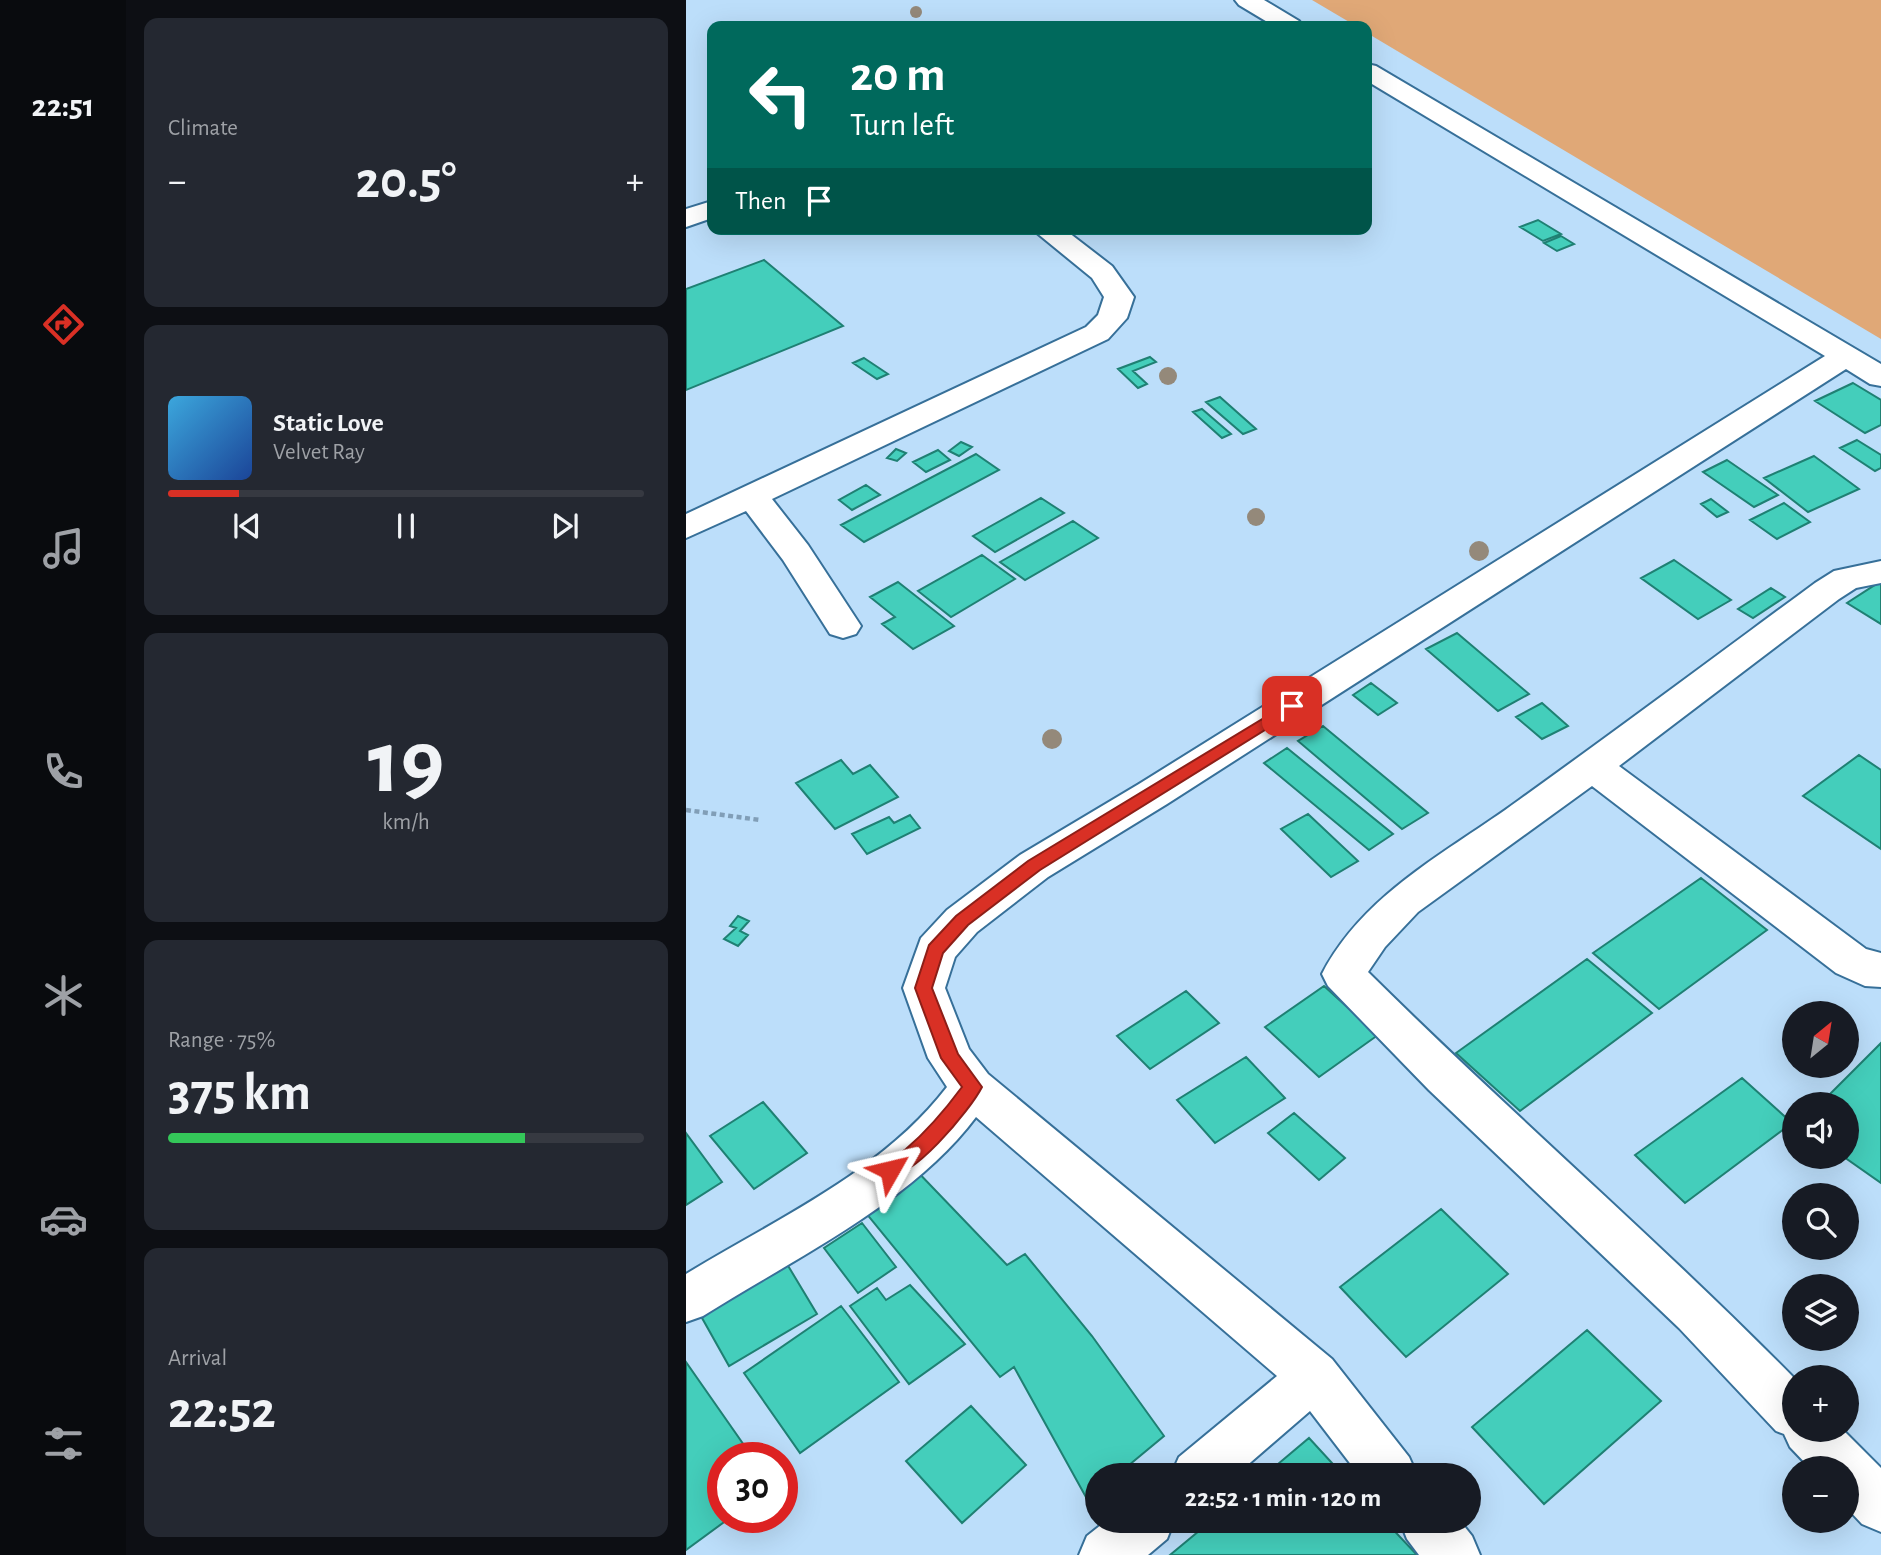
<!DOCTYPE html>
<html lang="en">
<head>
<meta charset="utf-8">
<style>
	:root { --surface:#171b24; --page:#242831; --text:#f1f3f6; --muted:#9ea1a6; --line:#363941; --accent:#d93025 }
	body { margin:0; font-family:"Alegreya Sans",sans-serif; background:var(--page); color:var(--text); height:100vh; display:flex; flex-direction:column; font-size:26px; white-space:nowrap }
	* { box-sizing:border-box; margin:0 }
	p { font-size:23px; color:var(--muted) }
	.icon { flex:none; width:38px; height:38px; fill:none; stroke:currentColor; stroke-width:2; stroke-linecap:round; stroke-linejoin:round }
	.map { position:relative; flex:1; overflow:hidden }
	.details { display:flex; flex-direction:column; gap:18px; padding:18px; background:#0d0f14; width:560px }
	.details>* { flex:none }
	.guide { position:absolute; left:21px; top:21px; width:665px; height:214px; border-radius:14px; box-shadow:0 7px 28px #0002; background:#00695c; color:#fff; overflow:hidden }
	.needle { width:46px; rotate:30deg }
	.buttons { position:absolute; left:1096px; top:1001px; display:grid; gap:14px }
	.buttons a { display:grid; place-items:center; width:77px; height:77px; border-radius:50%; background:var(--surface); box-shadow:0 7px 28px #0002; font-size:35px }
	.speed { position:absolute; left:21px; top:1442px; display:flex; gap:14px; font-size:35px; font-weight:700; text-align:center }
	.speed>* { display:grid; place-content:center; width:91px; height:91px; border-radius:50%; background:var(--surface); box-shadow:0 7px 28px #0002; line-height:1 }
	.speed .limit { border:10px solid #d22; background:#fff; color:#111 }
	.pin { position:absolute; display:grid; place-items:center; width:60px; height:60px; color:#fff; margin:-30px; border-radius:14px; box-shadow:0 4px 10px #0006 }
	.me { position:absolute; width:77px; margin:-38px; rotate:53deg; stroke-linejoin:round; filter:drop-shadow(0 0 5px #0008) }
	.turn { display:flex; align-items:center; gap:24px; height:147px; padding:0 28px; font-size:32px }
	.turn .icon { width:91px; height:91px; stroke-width:2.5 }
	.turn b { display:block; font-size:49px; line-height:60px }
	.then { display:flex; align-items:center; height:66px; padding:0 28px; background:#0003; gap:14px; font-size:26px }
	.big { font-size:52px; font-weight:600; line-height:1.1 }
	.details .widget { flex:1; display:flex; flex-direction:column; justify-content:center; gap:10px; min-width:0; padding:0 24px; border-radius:14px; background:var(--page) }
	.details .dial { align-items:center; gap:0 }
	.dial b { font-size:91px; line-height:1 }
	.song { display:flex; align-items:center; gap:21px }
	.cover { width:84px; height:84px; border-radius:10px; background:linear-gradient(135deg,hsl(200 70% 55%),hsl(220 70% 35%)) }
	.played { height:7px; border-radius:4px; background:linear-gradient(90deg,var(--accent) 15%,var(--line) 15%) }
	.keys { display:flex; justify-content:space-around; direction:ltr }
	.heat { display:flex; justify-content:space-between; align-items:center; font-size:38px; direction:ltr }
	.charge { height:10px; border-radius:5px; background:linear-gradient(90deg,#34c759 75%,var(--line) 0) }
	.trip { position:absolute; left:399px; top:1463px; width:396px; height:70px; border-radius:35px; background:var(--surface); box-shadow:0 7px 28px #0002; font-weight:600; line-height:70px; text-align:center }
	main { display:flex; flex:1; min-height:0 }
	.tabs { display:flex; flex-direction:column; width:126px; justify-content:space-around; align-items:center; background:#090b0e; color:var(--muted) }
	.tabs .icon { width:49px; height:49px }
	.tabs .active { color:var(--accent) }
	.tabs b { font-size:32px; color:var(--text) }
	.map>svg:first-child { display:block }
</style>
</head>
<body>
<main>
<nav class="tabs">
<b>22:51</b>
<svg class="icon active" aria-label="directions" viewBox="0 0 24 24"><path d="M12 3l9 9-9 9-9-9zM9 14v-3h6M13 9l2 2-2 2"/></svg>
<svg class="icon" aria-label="music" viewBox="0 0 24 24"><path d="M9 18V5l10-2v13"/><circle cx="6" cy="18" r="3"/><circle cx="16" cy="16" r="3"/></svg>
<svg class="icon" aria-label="phone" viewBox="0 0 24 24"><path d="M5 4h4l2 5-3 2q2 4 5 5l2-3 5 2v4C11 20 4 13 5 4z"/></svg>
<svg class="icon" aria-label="climate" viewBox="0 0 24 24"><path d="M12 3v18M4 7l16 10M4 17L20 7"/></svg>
<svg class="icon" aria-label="car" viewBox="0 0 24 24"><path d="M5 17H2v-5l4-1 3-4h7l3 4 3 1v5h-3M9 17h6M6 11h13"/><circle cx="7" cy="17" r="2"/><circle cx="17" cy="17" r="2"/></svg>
<svg class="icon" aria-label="filters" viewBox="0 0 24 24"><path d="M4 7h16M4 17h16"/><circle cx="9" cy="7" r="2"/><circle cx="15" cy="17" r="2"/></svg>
</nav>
<section class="details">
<div class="widget"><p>Climate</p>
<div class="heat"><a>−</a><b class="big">20.5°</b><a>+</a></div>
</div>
<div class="widget">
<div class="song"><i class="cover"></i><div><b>Static Love</b><p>Velvet Ray</p></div></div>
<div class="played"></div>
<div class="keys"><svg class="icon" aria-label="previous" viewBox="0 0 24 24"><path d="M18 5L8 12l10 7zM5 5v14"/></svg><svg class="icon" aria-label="pause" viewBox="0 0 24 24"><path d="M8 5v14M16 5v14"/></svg><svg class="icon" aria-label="next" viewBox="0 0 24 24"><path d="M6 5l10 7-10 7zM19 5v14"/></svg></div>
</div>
<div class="widget dial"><b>19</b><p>km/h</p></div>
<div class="widget"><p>Range · 75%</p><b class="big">375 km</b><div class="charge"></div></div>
<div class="widget"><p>Arrival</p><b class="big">22:52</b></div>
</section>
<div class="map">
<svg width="1195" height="1555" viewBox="0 0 1195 1555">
	<rect width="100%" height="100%" fill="#bcdefa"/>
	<path fill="#e0a877" d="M 626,0 L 1195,0 L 1195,339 L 681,33 L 681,26 L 670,26 Z"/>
	<path fill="#44cebb" stroke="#1f8073" stroke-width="2" d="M 852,220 L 875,234 L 857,241 L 834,227 Z
		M 875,236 L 888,244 L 871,251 L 858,243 Z
		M 78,260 L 157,326 L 0,390 L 0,289 Z
		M 464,357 L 470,362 L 447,371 L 461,384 L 452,388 L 432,369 Z
		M 178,358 L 202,374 L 191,379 L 167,363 Z
		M 1167,383 L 1195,400 L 1195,425 L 1179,433 L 1129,401 Z
		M 534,397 L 570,429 L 557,434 L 520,402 Z
		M 516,409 L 545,434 L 536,438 L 507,412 Z
		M 1171,440 L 1195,455 L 1195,468 L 1189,471 L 1154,448 Z
		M 275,442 L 286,447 L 273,456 L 263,451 Z
		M 210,449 L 220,453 L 211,461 L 201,458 Z
		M 252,450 L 264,460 L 240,472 L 227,462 Z
		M 290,454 L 313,470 L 178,542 L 155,525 Z
		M 1128,456 L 1173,489 L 1122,512 L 1078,478 Z
		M 1041,460 L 1092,495 L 1068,507 L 1017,472 Z
		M 180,485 L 194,495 L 166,510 L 153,500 Z
		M 355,498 L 378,513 L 309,552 L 287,536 Z
		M 1025,499 L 1042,512 L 1031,517 L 1015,504 Z
		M 1098,503 L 1124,522 L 1091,539 L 1064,520 Z
		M 387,521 L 412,538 L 339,580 L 314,562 Z
		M 296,555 L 329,579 L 265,617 L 232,591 Z
		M 988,560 L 1045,600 L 1012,619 L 955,578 Z
		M 1195,581 L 1195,624 L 1161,603 Z
		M 212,582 L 268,626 L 227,649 L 196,624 L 209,617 L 184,597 Z
		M 1085,588 L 1099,597 L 1067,618 L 1052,609 Z
		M 771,633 L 843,694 L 812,711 L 740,649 Z
		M 685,683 L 711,703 L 692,715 L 667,695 Z
		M 856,703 L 882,726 L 856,739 L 830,717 Z
		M 637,726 L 742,813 L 716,829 L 612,741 Z
		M 601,748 L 707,834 L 683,850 L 578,763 Z
		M 1173,755 L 1195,770 L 1195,849 L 1117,796 Z
		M 155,760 L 167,774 L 184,765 L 212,797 L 149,829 L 110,783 Z
		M 622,814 L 672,861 L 645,877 L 595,829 Z
		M 224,815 L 234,828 L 181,854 L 166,834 L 203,817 L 208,823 Z
		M 1015,878 L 1081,930 L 973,1009 L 907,953 Z
		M 52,916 L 63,921 L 54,931 L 62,935 L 52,946 L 38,939 L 50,928 L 44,926 Z
		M 901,959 L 966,1013 L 834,1111 L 770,1053 Z
		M 638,986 L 692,1035 L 633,1077 L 579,1027 Z
		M 500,991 L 533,1023 L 464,1069 L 431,1036 Z
		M 1195,1043 L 1195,1183 L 1158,1157 L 1160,1104 L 1134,1104 Z
		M 560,1057 L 599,1098 L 529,1143 L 491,1100 Z
		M 1056,1078 L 1106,1123 L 999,1203 L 949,1155 Z
		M 77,1102 L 121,1153 L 68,1189 L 24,1136 Z
		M 608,1113 L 659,1158 L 633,1180 L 582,1133 Z
		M 0,1133 L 36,1182 L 0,1205 Z
		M 226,1166 L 321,1265 L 339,1254 L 406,1336 L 478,1436 L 431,1475 L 411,1475 L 411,1491 L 401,1499 L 328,1367 L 314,1377 L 175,1207 Z
		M 755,1209 L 822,1274 L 720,1357 L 654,1287 Z
		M 176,1223 L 210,1267 L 172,1293 L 138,1248 Z
		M 98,1259 L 131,1314 L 43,1366 L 11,1309 Z
		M 224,1285 L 279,1344 L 223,1384 L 164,1306 L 191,1288 L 200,1300 Z
		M 155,1306 L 213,1382 L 114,1453 L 58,1373 Z
		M 901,1330 L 975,1401 L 858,1504 L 786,1427 Z
		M 0,1362 L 67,1458 L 37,1458 L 37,1517 L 45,1517 L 0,1550 Z
		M 285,1406 L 340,1465 L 276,1523 L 220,1461 Z
		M 623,1438 L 657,1475 L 579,1475 Z
		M 525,1521 L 699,1521 L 731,1555 L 484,1555 Z"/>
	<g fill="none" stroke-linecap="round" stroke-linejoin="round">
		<g stroke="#377099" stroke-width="4">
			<path id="minor" d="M 549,0 L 578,0 L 613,21 L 617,26 L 588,26 L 553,5 Z
				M 681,64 L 690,66 L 1195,364 L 1195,386 L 1184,384 L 1160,369 L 481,804 L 362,877 L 291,932 L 269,957 L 259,988 L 283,1049 L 302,1074 L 646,1359 L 723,1457 L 731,1475 L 673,1475 L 624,1411 L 550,1475 L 485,1475 L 493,1457 L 591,1376 L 290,1117 C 226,1203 107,1259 17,1316 L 0,1322 L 0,1274 C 90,1219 196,1172 261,1087 L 242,1058 L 217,988 L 235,938 L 261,910 L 334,855 L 453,784 L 1139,356 L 681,81 Z
				M 26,201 L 26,218 L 0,227 L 0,209 Z
				M 346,229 L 378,229 L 426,266 L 448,297 L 441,318 L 422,339 L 86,499 L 122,545 L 175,626 L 170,634 L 157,638 L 144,634 L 97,560 L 60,511 L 0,538 L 0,514 L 400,327 L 412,315 L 418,297 L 406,278 Z
				M 1195,561 L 1195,583 L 1170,588 L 1153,599 L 933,766 L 1180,949 L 1195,953 L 1195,987 L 1179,986 L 1150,973 L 906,786 L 732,912 L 699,947 L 682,972 C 821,1110 970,1238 1108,1378 L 1108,1430 L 1157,1430 L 1195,1468 L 1195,1532 L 1176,1524 L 1160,1507 L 1160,1468 L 1124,1468 L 1104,1447 L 1098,1434 L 1090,1431 L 993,1328 L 743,1090 L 642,986 L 636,974 C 678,893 762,852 833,800 C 932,729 1030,656 1129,583 L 1148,571 Z
				M 420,1521 L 488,1521 L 481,1539 L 462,1555 L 393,1555 L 401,1536 Z
				M 714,1521 L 774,1521 L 786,1536 L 794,1555 L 733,1555 L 721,1539 Z"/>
		</g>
		<path stroke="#819eb7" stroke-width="4.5" stroke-dasharray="5 3.5" stroke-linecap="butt" d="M 0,810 L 74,820"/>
		<use href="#minor" fill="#fff" fill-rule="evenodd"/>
	</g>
	<g fill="#94897a">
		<circle cx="230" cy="12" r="6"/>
		<circle cx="482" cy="376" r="9"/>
		<circle cx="570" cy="517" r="9"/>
		<circle cx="793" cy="551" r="10"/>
		<circle cx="366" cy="739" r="10"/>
	</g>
	<path fill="#d93025" stroke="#8d1f18" stroke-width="2" d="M 606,701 L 611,703 L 613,706 L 611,710 L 354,870 L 282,925 L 257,953 L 246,988 L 272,1054 L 296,1087 C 285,1109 223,1185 197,1176 L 195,1170 C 199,1160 211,1156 220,1149 C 241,1131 259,1110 276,1087 L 255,1058 L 229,988 L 243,945 L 270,916 L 342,861 Z"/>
</svg>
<div class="buttons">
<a><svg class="needle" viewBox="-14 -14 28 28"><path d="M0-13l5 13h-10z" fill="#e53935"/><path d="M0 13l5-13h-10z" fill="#9ea1a6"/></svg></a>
<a><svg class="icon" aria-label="sound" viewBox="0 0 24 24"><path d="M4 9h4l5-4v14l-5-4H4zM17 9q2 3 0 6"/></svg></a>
<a><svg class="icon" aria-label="search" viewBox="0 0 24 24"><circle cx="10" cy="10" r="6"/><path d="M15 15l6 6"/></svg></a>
<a><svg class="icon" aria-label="layers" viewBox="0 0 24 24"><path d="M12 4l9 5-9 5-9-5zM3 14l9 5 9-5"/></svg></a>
<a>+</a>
<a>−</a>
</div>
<div class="speed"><div class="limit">30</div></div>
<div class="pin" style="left:606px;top:706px;background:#d93025"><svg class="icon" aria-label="arrive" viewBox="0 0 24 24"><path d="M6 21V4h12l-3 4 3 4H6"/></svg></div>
<svg class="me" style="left:204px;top:1170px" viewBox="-20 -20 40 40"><path d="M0-17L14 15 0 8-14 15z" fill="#d93025" stroke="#fff" stroke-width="4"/></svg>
<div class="trip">22:52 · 1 min · 120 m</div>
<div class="guide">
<div class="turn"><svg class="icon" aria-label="left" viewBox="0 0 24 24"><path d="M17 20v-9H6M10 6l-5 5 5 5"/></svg><div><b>20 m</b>Turn left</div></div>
<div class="then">Then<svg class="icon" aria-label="arrive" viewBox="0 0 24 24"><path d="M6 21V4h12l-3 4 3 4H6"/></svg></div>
</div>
</div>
</main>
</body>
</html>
